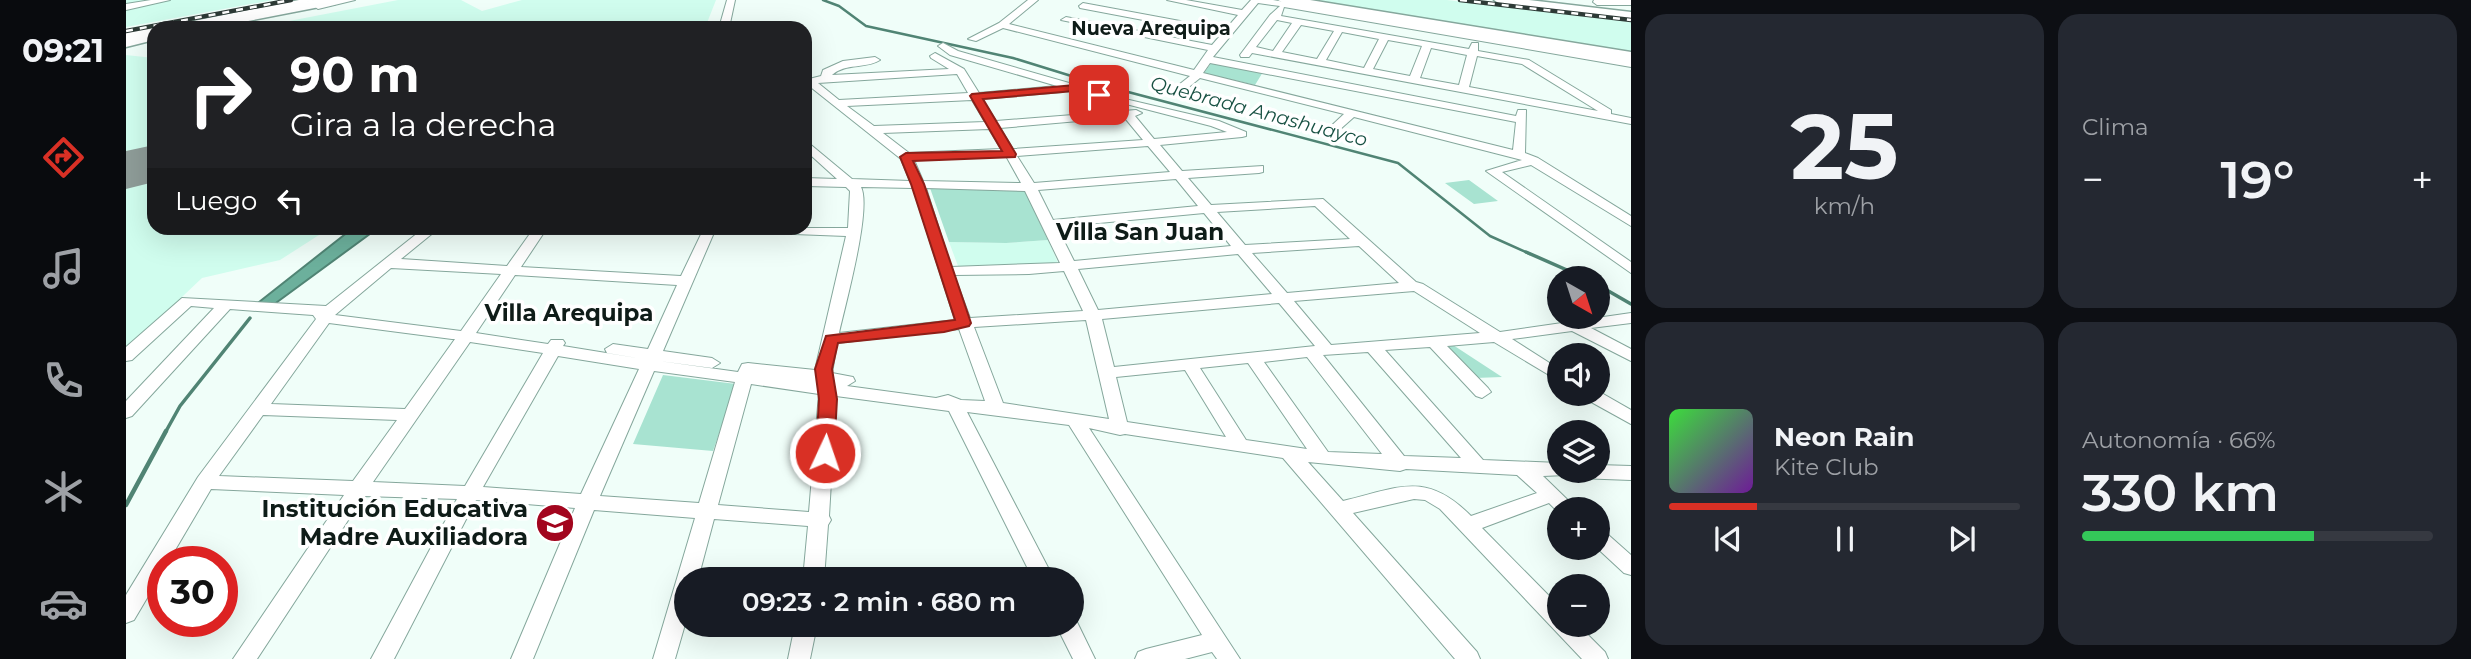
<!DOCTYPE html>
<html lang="es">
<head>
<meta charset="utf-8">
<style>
	:root { --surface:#171b24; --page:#242831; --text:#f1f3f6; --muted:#9ea1a6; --line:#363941; --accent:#d93025 }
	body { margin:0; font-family:Montserrat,sans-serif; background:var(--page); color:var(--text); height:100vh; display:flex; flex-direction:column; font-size:26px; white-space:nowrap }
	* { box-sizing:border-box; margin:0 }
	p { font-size:23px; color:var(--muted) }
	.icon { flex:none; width:38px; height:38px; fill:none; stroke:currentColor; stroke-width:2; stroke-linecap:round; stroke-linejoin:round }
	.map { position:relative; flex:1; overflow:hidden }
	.sheet { display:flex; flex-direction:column; gap:14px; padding:14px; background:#0d0f14; width:840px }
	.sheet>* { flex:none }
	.top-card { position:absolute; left:21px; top:21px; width:665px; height:214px; border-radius:21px; box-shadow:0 7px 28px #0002; background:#202124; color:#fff; overflow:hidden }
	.needle { width:46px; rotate:141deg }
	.fabs { position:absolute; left:1421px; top:266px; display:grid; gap:14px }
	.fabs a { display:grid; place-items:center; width:63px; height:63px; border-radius:50%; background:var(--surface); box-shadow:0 7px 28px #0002; font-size:35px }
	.speed { position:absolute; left:21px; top:546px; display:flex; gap:14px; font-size:35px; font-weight:700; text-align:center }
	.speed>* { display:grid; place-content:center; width:91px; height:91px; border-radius:50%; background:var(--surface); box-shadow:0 7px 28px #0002; line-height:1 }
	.speed .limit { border:10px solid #d22; background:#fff; color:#111 }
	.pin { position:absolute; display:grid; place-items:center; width:60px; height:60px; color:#fff; margin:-30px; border-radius:14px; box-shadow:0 4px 10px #0006 }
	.me { position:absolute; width:77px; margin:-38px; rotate:3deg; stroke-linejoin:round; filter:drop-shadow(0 0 5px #0008) }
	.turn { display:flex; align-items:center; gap:24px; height:147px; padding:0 28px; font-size:32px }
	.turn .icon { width:91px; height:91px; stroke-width:2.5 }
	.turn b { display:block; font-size:49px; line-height:60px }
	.then { display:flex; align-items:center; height:66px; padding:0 28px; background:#0003; gap:14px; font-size:26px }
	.big { font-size:52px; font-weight:600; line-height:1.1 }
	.sheet .tile { flex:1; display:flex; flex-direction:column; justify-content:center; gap:10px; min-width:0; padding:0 24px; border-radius:21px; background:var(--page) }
	.sheet .dial { align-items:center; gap:0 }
	.dial b { font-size:91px; line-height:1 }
	.song { display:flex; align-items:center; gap:21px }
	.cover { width:84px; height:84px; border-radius:10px; background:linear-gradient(135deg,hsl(120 70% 55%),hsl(280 70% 35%)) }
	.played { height:7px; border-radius:4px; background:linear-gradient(90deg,var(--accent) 25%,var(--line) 25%) }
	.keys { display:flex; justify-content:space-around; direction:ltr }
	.heat { display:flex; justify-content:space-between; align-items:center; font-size:38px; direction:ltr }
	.charge { height:10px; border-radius:5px; background:linear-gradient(90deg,#34c759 66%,var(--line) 0) }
	.sheet .tiles { flex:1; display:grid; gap:14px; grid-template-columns:repeat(2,1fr) }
	.trip { position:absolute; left:548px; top:567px; width:410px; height:70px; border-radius:35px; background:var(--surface); box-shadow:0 7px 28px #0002; font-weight:600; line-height:70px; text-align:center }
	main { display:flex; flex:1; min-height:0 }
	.tab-bar { display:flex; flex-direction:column; width:126px; justify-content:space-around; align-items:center; background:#090b0e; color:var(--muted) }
	.tab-bar .icon { width:49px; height:49px }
	.tab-bar .current { color:var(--accent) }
	.tab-bar b { font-size:32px; color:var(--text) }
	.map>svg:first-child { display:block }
</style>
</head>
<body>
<main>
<nav class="tab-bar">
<b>09:21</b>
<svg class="icon current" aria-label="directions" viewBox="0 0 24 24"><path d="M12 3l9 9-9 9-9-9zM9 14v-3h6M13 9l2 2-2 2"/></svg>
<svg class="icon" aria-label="music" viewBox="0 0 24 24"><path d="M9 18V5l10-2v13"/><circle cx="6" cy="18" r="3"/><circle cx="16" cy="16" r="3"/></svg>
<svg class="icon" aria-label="phone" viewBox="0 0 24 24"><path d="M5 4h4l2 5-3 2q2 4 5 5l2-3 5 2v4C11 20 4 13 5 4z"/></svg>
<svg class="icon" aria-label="climate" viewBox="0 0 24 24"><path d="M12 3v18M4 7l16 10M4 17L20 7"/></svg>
<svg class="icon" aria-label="car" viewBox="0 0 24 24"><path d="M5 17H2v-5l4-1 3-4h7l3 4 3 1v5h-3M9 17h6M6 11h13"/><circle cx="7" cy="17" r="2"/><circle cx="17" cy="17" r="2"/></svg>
</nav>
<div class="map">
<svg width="1505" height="659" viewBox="0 0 1505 659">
	<rect width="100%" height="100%" fill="#f0fef9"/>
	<path fill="#d0fdee" d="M 0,0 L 147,0 L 0,27 Z
		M 272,0 L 335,0 L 356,11 L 396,0 L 590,0 L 579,28 L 93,28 L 110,25 L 132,27 Z
		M 1174,0 L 1321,0 L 1505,22 L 1505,53 Z
		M 0,55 L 28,58 L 28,228 L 204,228 L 154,260 L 76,278 L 0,350 Z
		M 922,240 L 933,265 L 832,266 L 823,242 L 880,243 Z"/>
	<path fill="#a8e3d1" d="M 1086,62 L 1137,72 L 1129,85 L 1078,73 Z
		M 1343,180 L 1372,201 L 1348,204 L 1319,183 Z
		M 804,188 L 898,189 L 922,240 L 880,243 L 823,242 Z
		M 1327,345 L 1376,377 L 1349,378 L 1318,346 Z
		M 537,375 L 610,384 L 587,451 L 507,444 Z"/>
	<path fill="#6cb09c" stroke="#508474" stroke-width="2" d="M 227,228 L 252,228 L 143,308 L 128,306 Z"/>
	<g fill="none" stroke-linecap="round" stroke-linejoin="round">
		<path stroke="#508474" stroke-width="2.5" d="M 697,0 L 713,6 L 740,26 L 887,58 L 968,83 L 1272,163 L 1364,236 L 1404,254"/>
		<path stroke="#508474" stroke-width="3.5" d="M 1400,252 L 1459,278
			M 1472,285 L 1505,304
			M 39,433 L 54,406 L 124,318"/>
		<path stroke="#508474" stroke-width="4.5" d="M 0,505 L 40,431"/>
		<path fill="#8e9c98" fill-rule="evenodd" d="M 28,145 L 28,182 L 0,189 L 0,151 Z"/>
		<g stroke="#85a79c" stroke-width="2">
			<path id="minor" d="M 25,0 L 44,0 L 0,10 L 0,4 Z
				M 173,0 L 191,0 L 53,28 L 33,28 Z
				M 210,0 L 229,0 L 192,9 L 188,6 Z
				M 601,0 L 609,0 L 603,28 L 593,28 Z
				M 902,0 L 912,0 L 883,24 L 1068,70 L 1082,50 L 935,20 L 940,17 L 1086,45 L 1112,15 L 1041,0 L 1060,0 L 1116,10 L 1125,0 L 1147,0 L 1505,61 L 1505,67 L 1158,7 L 1155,16 L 1343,49 L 1346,43 L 1352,43 L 1352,51 L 1403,60 L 1485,110 L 1485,114 L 1505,118 L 1505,124 L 1126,53 L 1123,57 L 1115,57 L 1114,55 L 1144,15 L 1154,6 L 1132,3 L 1087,57 L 1390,116 L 1392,110 L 1400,110 L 1399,153 L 1412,158 L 1505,216 L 1505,226 L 1405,165 L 1376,172 L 1505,262 L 1505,273 L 1360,171 L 1396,160 L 1228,117 L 1211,132 L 1203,132 L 1203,128 L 1218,114 L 1074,78 L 1053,95 L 1045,95 L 1045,91 L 1064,76 L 877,28 L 850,41 L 842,39 L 873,23 ZM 1151,20 L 1166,23 L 1147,51 L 1130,47 ZM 1175,25 L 1208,31 L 1191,59 L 1156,52 ZM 1216,32 L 1253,39 L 1238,68 L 1200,60 ZM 1262,40 L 1296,46 L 1284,76 L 1247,69 ZM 1305,48 L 1341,55 L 1333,85 L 1294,78 ZM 1351,56 L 1396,64 L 1472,111 L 1343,87 ZM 1084,63 L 1390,122 L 1387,150 L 1077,73 Z
				M 1468,0 L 1505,0 L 1505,5 L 1471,5 L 1467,2 Z
				M 957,3 L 1054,21 L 1059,24 L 1054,27 L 954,8 L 953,6 Z
				M 28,27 L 31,28 L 28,28 L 28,33 L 0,38 L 0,32 Z
				M 817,43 L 832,51 L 999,99 L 1093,121 L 1120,132 L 1120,136 L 1116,137 L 1034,145 L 1056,171 L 1137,166 L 1137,172 L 1133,173 L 1062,178 L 1085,205 L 1197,199 L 1290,282 L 1297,284 L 1374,332 L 1505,313 L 1505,323 L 1465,328 L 1505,349 L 1505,361 L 1446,331 L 1386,339 L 1433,369 L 1433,381 L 1368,342 L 1321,346 L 1362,388 L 1365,392 L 1356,398 L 1350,396 L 1304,347 L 1259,350 L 1357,460 L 1433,463 L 1433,471 L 1442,471 L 1440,475 L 1417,476 L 1451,509 L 1433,509 L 1433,513 L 1423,503 L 1356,528 L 1433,606 L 1433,625 L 1452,625 L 1479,652 L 1482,659 L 1456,659 L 1314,509 L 1299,500 L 1288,499 L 1227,513 L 1351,652 L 1354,659 L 1329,659 L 1157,458 L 999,434 L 994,435 L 963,428 L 1114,659 L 1091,659 L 1086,652 L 1059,659 L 1009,659 L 1012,652 L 1020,649 L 1076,635 L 943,425 L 841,412 L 928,579 L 907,579 L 823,411 L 710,396 L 703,516 L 705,520 L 702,525 L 698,579 L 677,579 L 682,526 L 588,519 L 572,579 L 560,579 L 560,621 L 549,659 L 527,659 L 569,518 L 468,510 L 407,659 L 385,659 L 449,508 L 350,500 L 268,659 L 245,659 L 331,499 L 238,496 L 131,659 L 107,659 L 218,495 L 85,489 L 42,562 L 37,562 L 37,571 L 8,620 L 0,623 L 0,595 L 72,477 L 190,319 L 187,315 L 104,309 L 6,416 L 0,418 L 0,401 L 88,308 L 65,306 L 6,360 L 0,361 L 0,347 L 56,298 L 200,306 L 298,228 L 313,228 L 275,259 L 381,266 L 408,228 L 421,228 L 395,267 L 555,276 L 578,228 L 590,228 L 537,351 L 586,358 L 594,363 L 586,368 L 533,361 L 612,372 L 616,364 L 622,363 L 689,370 L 720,236 L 620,232 L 613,228 L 722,228 L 724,191 L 720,187 L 679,186 L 679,178 L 711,179 L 679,150 L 679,140 L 726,179 L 784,181 L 775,159 L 682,85 L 679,86 L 679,80 L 695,76 L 697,70 L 717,61 L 749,57 L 754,60 C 740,69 719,63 706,75 L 823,69 L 805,58 L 804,56 L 809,53 L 838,69 L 853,93 L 931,86 L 824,55 L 812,46 ZM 831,74 L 842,93 L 713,100 L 692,83 ZM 942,89 L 1085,126 L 1101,132 L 1028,139 L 1009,116 L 1016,113 L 1010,110 L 870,121 L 856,99 L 937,92 ZM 846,100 L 859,122 L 748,126 L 721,106 ZM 998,117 L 1017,140 L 887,149 L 874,128 ZM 863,129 L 875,149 L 783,153 L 757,133 ZM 1022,146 L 1044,172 L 908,183 L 891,156 ZM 880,156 L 895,183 L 797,181 L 788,160 ZM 1050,179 L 1072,206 L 927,220 L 912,190 ZM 735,187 L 787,188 L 829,320 L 713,333 C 719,306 746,208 735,187 ZM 800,188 L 899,191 L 934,263 L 825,267 ZM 1189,206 L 1224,239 L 1119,245 L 1091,212 ZM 1078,213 L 1105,246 L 948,261 L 931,227 ZM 1233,246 L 1273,283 L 1161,293 L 1126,253 ZM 1112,254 L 1146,294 L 972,310 L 952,269 ZM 265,268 L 375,274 L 335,331 L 209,315 ZM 938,271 L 957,311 L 844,318 L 828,275 L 903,274 ZM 389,275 L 551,285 L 522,349 L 487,344 L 479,349 L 481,353 L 517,359 L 437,346 L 439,343 L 437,340 L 425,340 L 422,344 L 350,333 ZM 1288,291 L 1354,333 L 1205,345 L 1168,301 ZM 1153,303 L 1189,346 L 988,367 L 976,319 ZM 960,320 L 983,419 L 877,403 L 848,327 ZM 203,323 L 326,339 L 329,339 L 279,409 L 145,404 ZM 833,329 L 859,401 L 835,400 L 822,395 L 810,398 L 721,386 L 729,381 L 727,377 L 706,373 L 711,343 ZM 344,342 L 417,353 L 339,486 L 247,482 ZM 1242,352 L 1335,458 L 1278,456 L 1197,355 ZM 432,356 L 513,369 L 455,494 L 357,487 ZM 1181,357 L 1256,454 L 1202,452 L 1138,362 ZM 1122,363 L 1181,449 L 1120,440 L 1074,368 ZM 1059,370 L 1100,437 L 1001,422 L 990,377 ZM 528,371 L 609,382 L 573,503 L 474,496 ZM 625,384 L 693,394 L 683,512 L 592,505 ZM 137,415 L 271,420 L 227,481 L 93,476 ZM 1182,462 L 1274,471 L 1280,469 L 1391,475 L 1411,493 L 1345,516 C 1299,470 1273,488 1217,501 Z
				M 1472,391 L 1505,410 L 1505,424 L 1458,398 L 1455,394 L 1472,394 Z
				M 1472,465 L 1505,466 L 1505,480 L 1452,478 L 1445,476 L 1443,471 L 1472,471 Z
				M 1472,529 L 1479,532 L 1505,555 L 1505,575 L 1498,573 L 1471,548 Z
				M 945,617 L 949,618 L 969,659 L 947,659 L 930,625 L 945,625 Z
				M 669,625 L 691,625 L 684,659 L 662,659 Z"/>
		</g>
		<g stroke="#85a79c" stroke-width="3">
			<path id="major" d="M 1368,0 L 1403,0 L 1505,12 L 1505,20 L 1374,4 Z"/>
		</g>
		<g stroke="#85a79c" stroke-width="3">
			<path id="highway" d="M 188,0 L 216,0 L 209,4 L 86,28 L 57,28 L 64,24 Z
				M 1152,0 L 1184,0 L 1505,52 L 1505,62 L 1159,4 Z
				M 28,32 L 28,40 L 0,47 L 0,37 Z"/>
		</g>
		<use href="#minor" fill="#fff" fill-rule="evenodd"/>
		<use href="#major" fill="#fff" fill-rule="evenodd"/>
		<use href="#highway" fill="#fff" fill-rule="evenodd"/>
		<g stroke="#2d3a36" stroke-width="4.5">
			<path id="rail" d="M 1334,0 L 1505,20
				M 0,31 L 165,0"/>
		</g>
		<use href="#rail" stroke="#fff" stroke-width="2.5" stroke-dasharray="7" stroke-linecap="butt"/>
	</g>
	<path fill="#d93025" stroke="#8d1f18" stroke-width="2" d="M 949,85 L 978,95 L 973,98 L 948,91 L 857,99 L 890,154 L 889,157 L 787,161 L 798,184 L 845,323 L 843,326 L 818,332 L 712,343 L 706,369 L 711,399 L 708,453 L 706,457 L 692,457 L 690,453 L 693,399 L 689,369 L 700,336 L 829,320 L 785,184 L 774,157 L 780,153 L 876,151 L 844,96 L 846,94 Z"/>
	<defs>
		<g id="school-disc" transform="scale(2.0125)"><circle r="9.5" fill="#a2051e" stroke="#fff"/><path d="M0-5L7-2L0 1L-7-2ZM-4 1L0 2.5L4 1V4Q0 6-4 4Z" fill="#fff"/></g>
	</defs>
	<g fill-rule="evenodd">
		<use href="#school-disc" x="429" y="523"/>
	</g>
	<g text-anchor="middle" stroke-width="7" stroke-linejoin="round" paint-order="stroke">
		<g font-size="19" font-weight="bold" fill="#0f1c18" stroke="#fff">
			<text x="1025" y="35">Nueva Arequipa</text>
		</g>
		<g font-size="19" font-style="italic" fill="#185143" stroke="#fff">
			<text transform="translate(1133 111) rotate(15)" y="7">Quebrada Anashuayco</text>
		</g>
		<g font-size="23" font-weight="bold" fill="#0f1c18" stroke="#fff">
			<text x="1014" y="240">Villa San Juan</text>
			<text x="443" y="321">Villa Arequipa</text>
		</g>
		<g font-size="24" font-weight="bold" fill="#0f1c18" stroke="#fff" text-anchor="end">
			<text x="402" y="517">Institución Educativa<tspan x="402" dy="28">Madre Auxiliadora</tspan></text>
		</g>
	</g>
</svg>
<div class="fabs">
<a><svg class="needle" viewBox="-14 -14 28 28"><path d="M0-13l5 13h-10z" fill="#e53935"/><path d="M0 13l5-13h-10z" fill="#9ea1a6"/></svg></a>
<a><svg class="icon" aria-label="sound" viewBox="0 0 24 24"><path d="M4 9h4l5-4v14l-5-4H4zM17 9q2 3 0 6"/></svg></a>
<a><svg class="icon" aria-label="layers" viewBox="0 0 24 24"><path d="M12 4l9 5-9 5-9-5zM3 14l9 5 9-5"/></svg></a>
<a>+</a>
<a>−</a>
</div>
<div class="speed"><div class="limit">30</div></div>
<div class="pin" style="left:973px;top:95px;background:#d93025"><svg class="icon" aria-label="arrive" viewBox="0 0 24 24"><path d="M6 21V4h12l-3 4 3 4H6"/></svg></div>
<svg class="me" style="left:699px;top:453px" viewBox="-20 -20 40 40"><circle r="17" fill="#d93025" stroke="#fff" stroke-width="3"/><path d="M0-11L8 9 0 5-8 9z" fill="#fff"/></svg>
<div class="trip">09:23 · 2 min · 680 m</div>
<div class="top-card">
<div class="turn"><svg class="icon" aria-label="right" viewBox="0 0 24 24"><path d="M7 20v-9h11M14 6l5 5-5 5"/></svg><div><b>90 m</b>Gira a la derecha</div></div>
<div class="then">Luego<svg class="icon" aria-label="left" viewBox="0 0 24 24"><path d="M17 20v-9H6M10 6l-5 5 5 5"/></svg></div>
</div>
</div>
<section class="sheet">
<div class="tiles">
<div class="tile dial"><b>25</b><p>km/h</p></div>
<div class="tile"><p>Clima</p>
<div class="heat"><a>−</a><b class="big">19°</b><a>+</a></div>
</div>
<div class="tile">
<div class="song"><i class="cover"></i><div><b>Neon Rain</b><p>Kite Club</p></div></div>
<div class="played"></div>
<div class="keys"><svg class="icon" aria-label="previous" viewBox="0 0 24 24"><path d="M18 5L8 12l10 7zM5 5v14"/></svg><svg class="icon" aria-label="pause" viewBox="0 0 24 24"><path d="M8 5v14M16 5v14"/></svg><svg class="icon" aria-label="next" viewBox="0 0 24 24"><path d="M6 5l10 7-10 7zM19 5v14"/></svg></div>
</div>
<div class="tile"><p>Autonomía · 66%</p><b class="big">330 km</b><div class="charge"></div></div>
</div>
</section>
</main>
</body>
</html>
